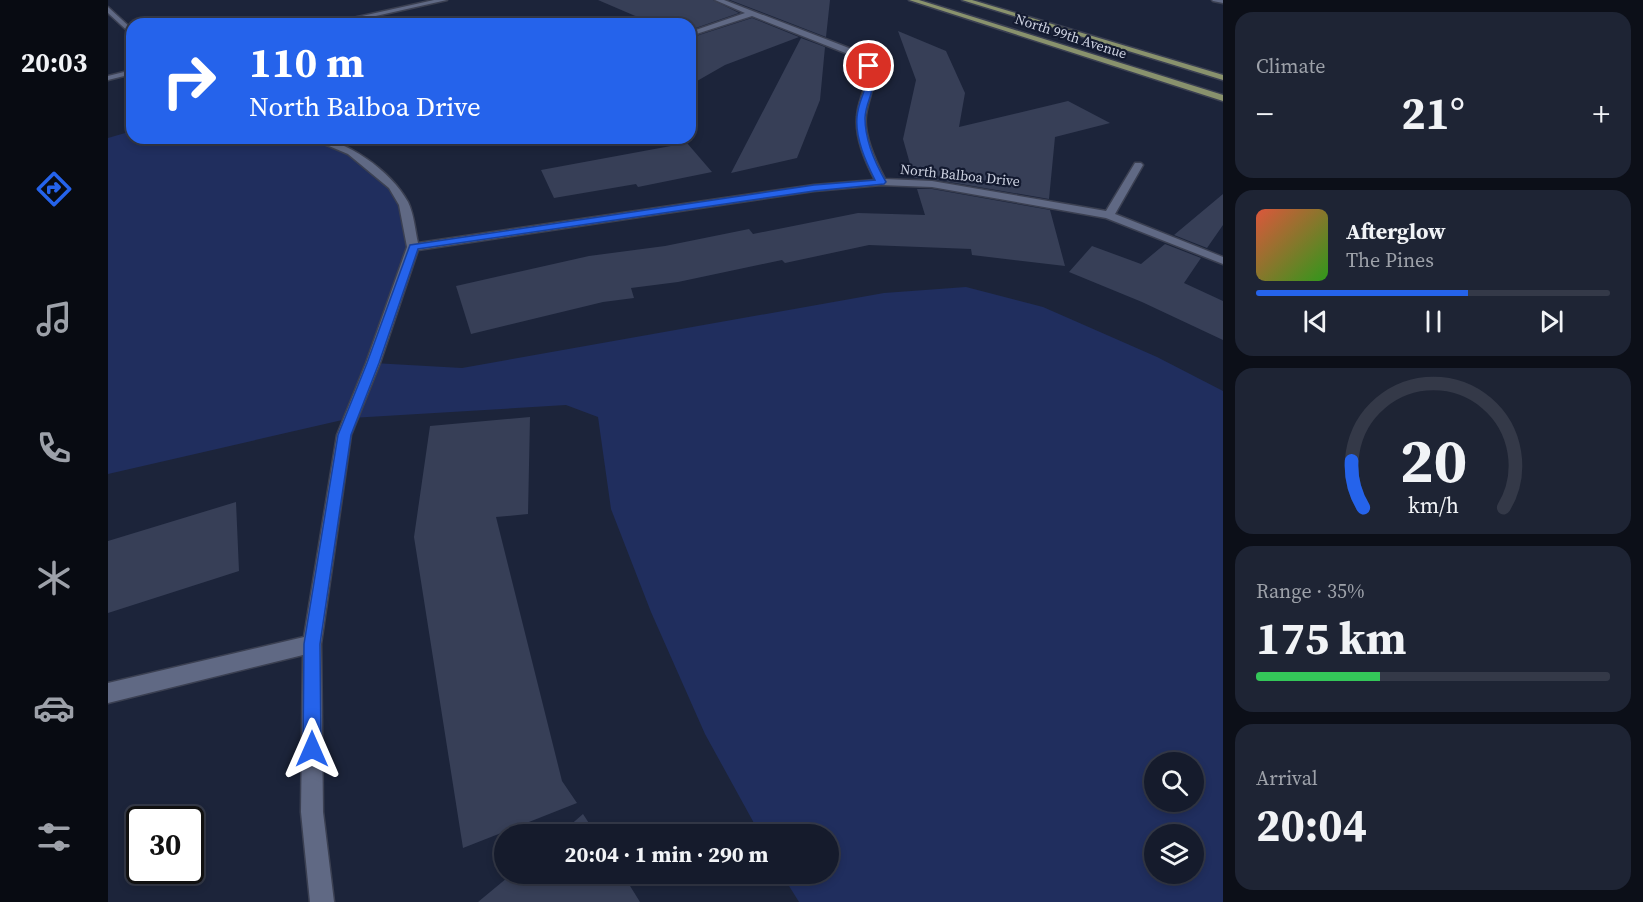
<!DOCTYPE html>
<html lang="en">
<head>
<meta charset="utf-8">
<style>
	:root { --surface:#151b2c; --page:#1e2434; --text:#f1f3f6; --muted:#9da1a9; --line:#343948; --accent:#2563eb }
	body { margin:0; font-family:"Source Serif 4",serif; background:var(--page); color:var(--text); height:100vh; display:flex; flex-direction:column; font-size:22px; white-space:nowrap }
	* { box-sizing:border-box; margin:0 }
	p { font-size:20px; color:var(--muted) }
	.icon { flex:none; width:33px; height:33px; fill:none; stroke:currentColor; stroke-width:2; stroke-linecap:round; stroke-linejoin:round }
	.map { position:relative; flex:1; overflow:hidden }
	.panel { display:flex; flex-direction:column; gap:12px; padding:12px; background:#0c0f18; width:420px }
	.panel>* { flex:none }
	.banner { position:absolute; left:18px; top:18px; width:570px; height:126px; border-radius:18px; box-shadow:0 3px 9px #0003,0 0 0 2px var(--line); background:#2563eb; color:#fff; overflow:hidden }
	.controls { position:absolute; left:1036px; top:752px; display:grid; gap:12px }
	.controls a { display:grid; place-items:center; width:60px; height:60px; border-radius:50%; background:var(--surface); box-shadow:0 3px 9px #0003,0 0 0 2px var(--line); font-size:30px }
	.speed { position:absolute; left:18px; top:806px; display:flex; gap:12px; font-size:30px; font-weight:700; text-align:center }
	.speed>* { display:grid; place-content:center; width:78px; height:78px; border-radius:50%; background:var(--surface); box-shadow:0 3px 9px #0003,0 0 0 2px var(--line); line-height:1 }
	.speed .limit { border:3px solid #111; border-radius:9px; background:#fff; color:#111 }
	.pin { position:absolute; display:grid; place-items:center; width:51px; height:51px; color:#fff; margin:-26px; border:3px solid #fff; border-radius:50%; box-shadow:0 2px 6px #0007 }
	.me { position:absolute; width:66px; margin:-33px; rotate:0deg; stroke-linejoin:round; filter:drop-shadow(0 0 4px #0008) }
	.turn { display:flex; align-items:center; gap:21px; height:126px; padding:0 24px; font-size:27px }
	.turn .icon { width:78px; height:78px; stroke-width:2.5 }
	.turn b { display:block; font-size:42px; line-height:51px }
	.big { font-size:45px; font-weight:700; line-height:1.1 }
	.panel .tile { flex:1; display:flex; flex-direction:column; justify-content:center; gap:9px; min-width:0; padding:0 21px; border-radius:18px; background:var(--page) }
	.panel .dial { align-items:center; gap:0 }
	.dial svg { height:156px; overflow:visible; fill:none; stroke:var(--line); stroke-width:7; stroke-linecap:round; text-anchor:middle }
	.dial text { fill:var(--text); stroke:none }
	.song { display:flex; align-items:center; gap:18px }
	.cover { width:72px; height:72px; border-radius:9px; background:linear-gradient(135deg,hsl(10 70% 55%),hsl(110 70% 35%)) }
	.played { height:6px; border-radius:3px; background:linear-gradient(90deg,var(--accent) 60%,var(--line) 60%) }
	.keys { display:flex; justify-content:space-around; direction:ltr }
	.heat { display:flex; justify-content:space-between; align-items:center; font-size:33px; direction:ltr }
	.charge { height:9px; border-radius:4px; background:linear-gradient(90deg,#34c759 35%,var(--line) 0) }
	.trip { position:absolute; left:386px; top:824px; width:345px; height:60px; border-radius:30px; background:var(--surface); box-shadow:0 3px 9px #0003,0 0 0 2px var(--line); font-weight:700; line-height:60px; text-align:center }
	main { display:flex; flex:1; min-height:0 }
	.tab-bar { display:flex; flex-direction:column; width:108px; justify-content:space-around; align-items:center; background:#080b12; color:var(--muted) }
	.tab-bar .icon { width:42px; height:42px }
	.tab-bar .active { color:var(--accent) }
	.tab-bar b { font-size:27px; color:var(--text) }
	.map>svg:first-child { display:block }
</style>
</head>
<body>
<main>
<nav class="tab-bar">
<b>20:03</b>
<svg class="icon active" aria-label="directions" viewBox="0 0 24 24"><path d="M12 3l9 9-9 9-9-9zM9 14v-3h6M13 9l2 2-2 2"/></svg>
<svg class="icon" aria-label="music" viewBox="0 0 24 24"><path d="M9 18V5l10-2v13"/><circle cx="6" cy="18" r="3"/><circle cx="16" cy="16" r="3"/></svg>
<svg class="icon" aria-label="phone" viewBox="0 0 24 24"><path d="M5 4h4l2 5-3 2q2 4 5 5l2-3 5 2v4C11 20 4 13 5 4z"/></svg>
<svg class="icon" aria-label="climate" viewBox="0 0 24 24"><path d="M12 3v18M4 7l16 10M4 17L20 7"/></svg>
<svg class="icon" aria-label="car" viewBox="0 0 24 24"><path d="M5 17H2v-5l4-1 3-4h7l3 4 3 1v5h-3M9 17h6M6 11h13"/><circle cx="7" cy="17" r="2"/><circle cx="17" cy="17" r="2"/></svg>
<svg class="icon" aria-label="filters" viewBox="0 0 24 24"><path d="M4 7h16M4 17h16"/><circle cx="9" cy="7" r="2"/><circle cx="15" cy="17" r="2"/></svg>
</nav>
<div class="map">
<svg width="1115" height="902" viewBox="0 0 1115 902">
	<rect width="100%" height="100%" fill="#1c243a"/>
	<path fill="#202e5e" fill-rule="evenodd" d="M 24,131 L 24,138 L 207,138 L 243,152 L 285,186 L 305,247 L 265,363 L 354,368 L 776,293 L 858,287 L 935,307 L 1049,357 L 1115,391 L 1115,902 L 691,902 L 673,873 L 720,873 L 720,834 L 652,834 L 597,734 L 543,612 L 503,509 L 490,417 L 458,405 L 243,418 L 0,474 L 0,138 ZM 1047,762 L 1086,762 L 1086,801 L 1047,801 ZM 1047,834 L 1086,834 L 1086,873 L 1047,873 Z"/>
	<path fill="#373f57" d="M 490,0 L 605,0 L 631,13 L 582,30 L 582,24 L 546,24 Z
		M 622,0 L 722,0 L 718,37 Z
		M 644,18 L 691,37 L 617,65 L 582,85 L 582,38 Z
		M 790,31 L 838,51 L 857,93 L 851,127 L 960,101 L 1002,123 L 947,137 L 941,199 L 824,179 L 806,178 L 795,139 L 808,80 Z
		M 693,38 L 717,47 L 712,100 L 689,158 L 623,173 Z
		M 579,143 L 604,172 L 530,187 L 528,184 L 446,198 L 433,170 Z
		M 809,189 L 824,189 L 942,210 L 957,266 L 864,255 L 863,249 L 761,245 L 677,263 L 674,260 L 570,282 L 523,288 L 526,298 L 495,302 L 363,334 L 348,286 L 481,256 L 557,246 L 641,229 L 645,234 L 750,213 L 817,215 Z
		M 1115,194 L 1115,225 L 1099,248 L 1066,235 Z
		M 1057,244 L 1093,258 L 1076,283 L 1115,301 L 1115,340 L 1034,302 L 961,272 L 984,246 L 1033,264 Z
		M 422,417 L 420,514 L 388,517 L 454,781 L 469,803 L 355,848 L 306,537 L 322,426 Z
		M 128,502 L 131,571 L 0,613 L 0,541 Z
		M 475,814 L 488,834 L 452,834 Z
		M 405,873 L 514,873 L 532,902 L 370,902 Z"/>
	<g fill="none" stroke-linecap="round" stroke-linejoin="round">
		<g stroke="#3b4052" stroke-width="3">
			<path id="minor" d="M 326,0 L 339,0 L 232,24 L 218,24 Z
				M 607,0 L 616,0 L 746,50 L 764,64 C 770,84 760,97 758,115 C 755,135 768,162 777,179 L 824,181 L 998,211 L 1027,163 L 1033,163 L 1035,165 L 1007,214 L 1115,257 L 1115,264 L 998,218 L 824,187 L 773,185 L 706,191 L 310,250 L 272,363 L 243,435 L 213,644 L 215,812 L 226,902 L 202,902 L 193,812 L 195,655 L 0,703 L 0,683 L 196,637 L 229,435 L 258,363 L 299,247 L 291,205 L 281,188 L 240,154 L 202,138 C 238,138 283,171 300,202 C 306,214 307,230 310,243 L 706,185 L 767,180 C 757,161 747,138 749,117 C 750,97 760,91 757,67 L 740,54 L 644,16 L 582,36 L 582,32 L 637,13 Z
				M 1104,0 L 1115,0 L 1115,3 L 1105,1 Z
				M 0,7 L 24,29 L 24,35 L 0,13 Z
				M 24,70 L 24,74 L 0,80 L 0,76 Z"/>
		</g>
		<g stroke="#3b4052" stroke-width="3">
			<path id="major" d="M 801,0 L 811,0 L 1115,95 L 1115,101 Z
				M 854,0 L 864,0 L 1115,75 L 1115,80 Z"/>
		</g>
		<use href="#minor" fill="#606984" fill-rule="evenodd"/>
		<use href="#major" fill="#89926d" fill-rule="evenodd"/>
	</g>
	<path fill="#2563eb" stroke="#184099" stroke-width="1.5" d="M 761,64 L 764,66 C 769,93 758,98 757,118 C 757,141 767,163 778,182 L 776,184 L 706,191 L 310,249 L 271,363 L 243,435 L 212,644 L 213,749 L 210,755 L 204,758 L 197,755 L 195,749 L 196,644 L 230,435 L 259,363 L 302,245 L 706,185 L 767,180 C 758,162 747,138 749,117 C 751,95 761,93 757,66 Z"/>
	<g text-anchor="middle" stroke-width="4.5" stroke-linejoin="round" paint-order="stroke">
		<g font-size="14" fill="#ced3e2" stroke="#131a30">
			<text transform="translate(963 36) rotate(18)" y="5">North 99th Avenue</text>
			<text transform="translate(852 175) rotate(6)" y="5">North Balboa Drive</text>
		</g>
	</g>
</svg>
<div class="controls">
<a><svg class="icon" aria-label="search" viewBox="0 0 24 24"><circle cx="10" cy="10" r="6"/><path d="M15 15l6 6"/></svg></a>
<a><svg class="icon" aria-label="layers" viewBox="0 0 24 24"><path d="M12 4l9 5-9 5-9-5zM3 14l9 5 9-5"/></svg></a>
</div>
<div class="speed"><div class="limit">30</div></div>
<div class="pin" style="left:761px;top:66px;background:#d93025"><svg class="icon" aria-label="arrive" viewBox="0 0 24 24"><path d="M6 21V4h12l-3 4 3 4H6"/></svg></div>
<svg class="me" style="left:204px;top:749px" viewBox="-20 -20 40 40"><path d="M0-17L14 15 0 8-14 15z" fill="#2563eb" stroke="#fff" stroke-width="4"/></svg>
<div class="trip">20:04 · 1 min · 290 m</div>
<div class="banner">
<div class="turn"><svg class="icon" aria-label="right" viewBox="0 0 24 24"><path d="M7 20v-9h11M14 6l5 5-5 5"/></svg><div><b>110 m</b>North Balboa Drive</div></div>
</div>
</div>
<section class="panel">
<div class="tile"><p>Climate</p>
<div class="heat"><a>−</a><b class="big">21°</b><a>+</a></div>
</div>
<div class="tile">
<div class="song"><i class="cover"></i><div><b>Afterglow</b><p>The Pines</p></div></div>
<div class="played"></div>
<div class="keys"><svg class="icon" aria-label="previous" viewBox="0 0 24 24"><path d="M18 5L8 12l10 7zM5 5v14"/></svg><svg class="icon" aria-label="pause" viewBox="0 0 24 24"><path d="M8 5v14M16 5v14"/></svg><svg class="icon" aria-label="next" viewBox="0 0 24 24"><path d="M6 5l10 7-10 7zM19 5v14"/></svg></div>
</div>
<div class="tile dial"><svg viewBox="0 0 100 80">
<path d="M14 69A42 42 0 1 1 86 69"/>
<path d="M14 69A42 42 0 0 1 8 45" stroke="#2563eb"/>
<text x="50" y="56" font-size="32" font-weight="700">20</text>
<text x="50" y="72" font-size="11">km/h</text>
</svg></div>
<div class="tile"><p>Range · 35%</p><b class="big">175 km</b><div class="charge"></div></div>
<div class="tile"><p>Arrival</p><b class="big">20:04</b></div>
</section>
</main>
</body>
</html>
